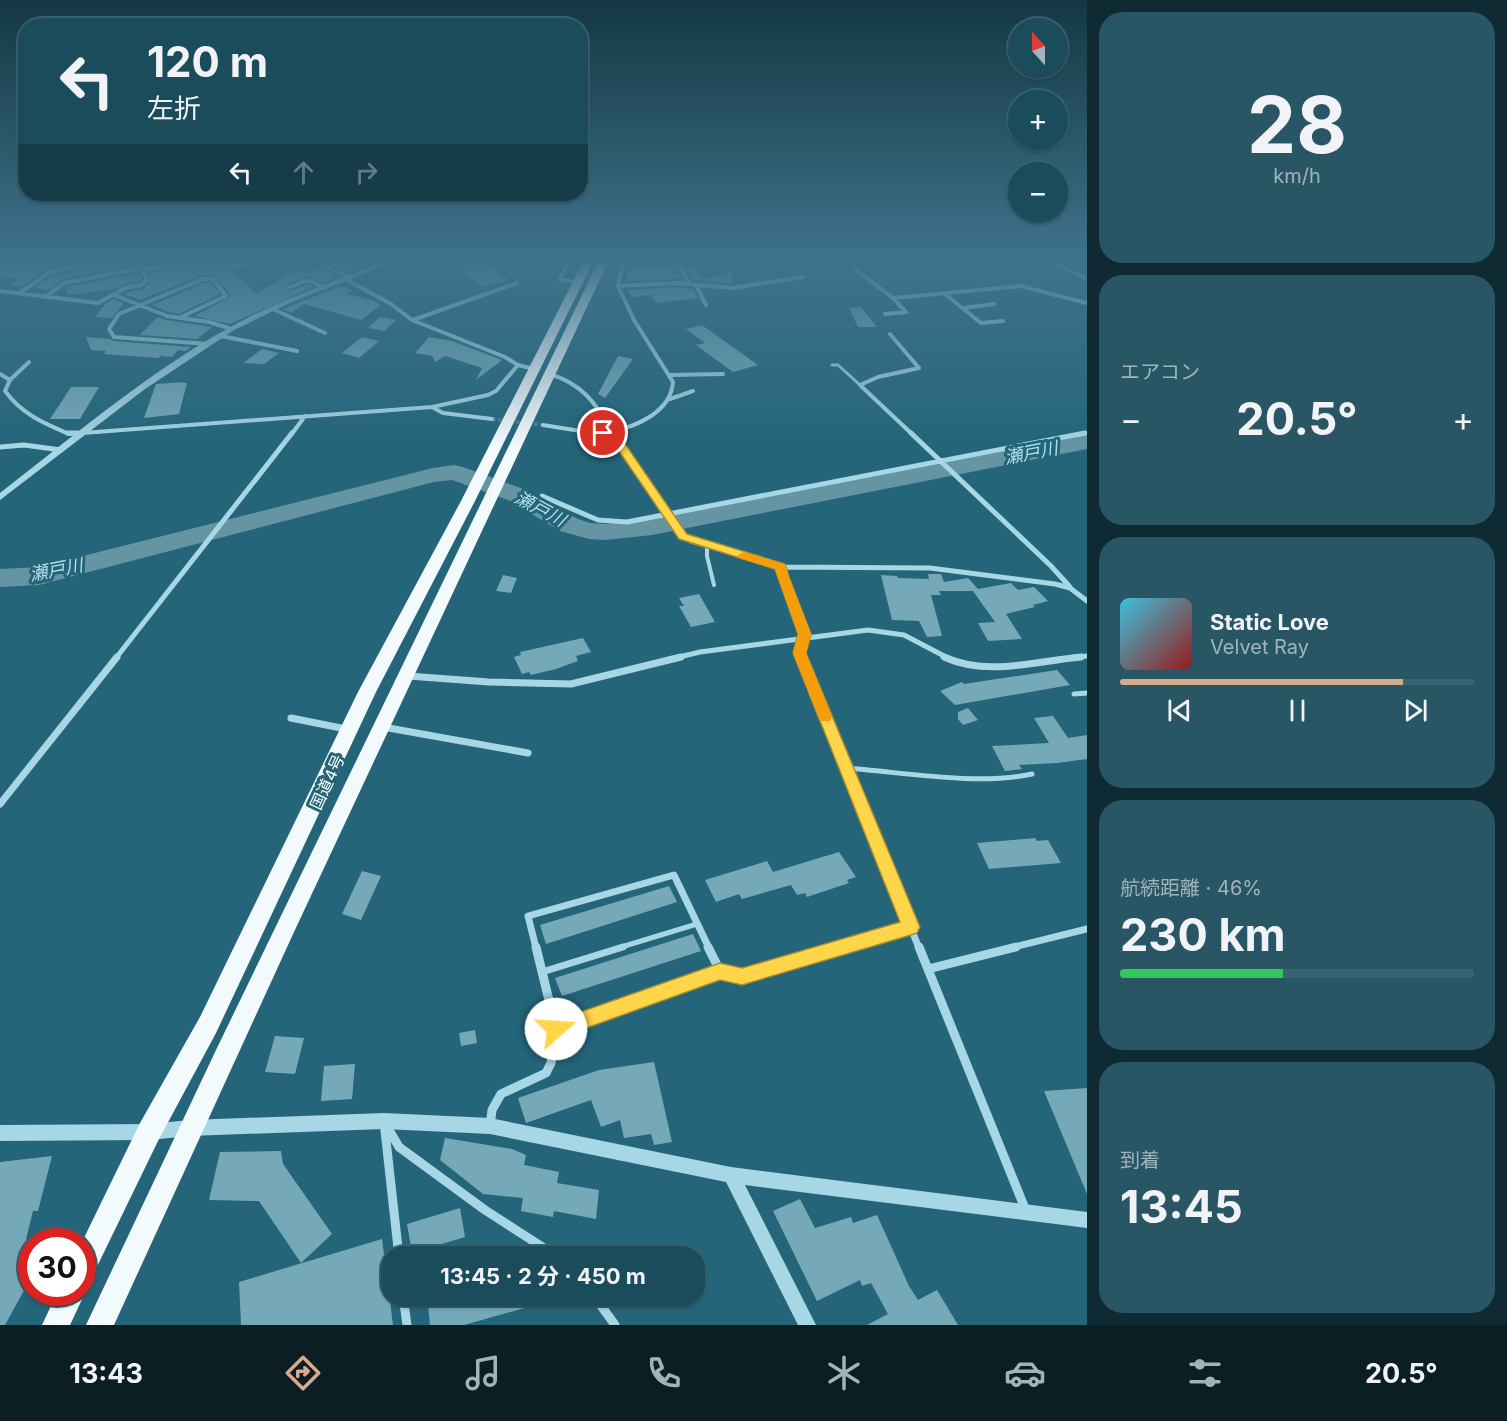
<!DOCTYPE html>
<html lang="ja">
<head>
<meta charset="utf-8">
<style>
	:root { --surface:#1b4c5b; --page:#285664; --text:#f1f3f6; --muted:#a0b4bb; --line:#396371; --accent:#d6ab8b }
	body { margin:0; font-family:Inter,"Noto Sans JP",sans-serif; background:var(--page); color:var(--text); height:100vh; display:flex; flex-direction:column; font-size:22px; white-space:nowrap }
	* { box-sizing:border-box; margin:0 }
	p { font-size:20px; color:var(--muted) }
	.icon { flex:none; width:33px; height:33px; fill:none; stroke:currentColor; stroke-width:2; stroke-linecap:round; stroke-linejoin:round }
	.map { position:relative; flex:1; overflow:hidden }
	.sheet { display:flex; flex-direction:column; gap:12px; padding:12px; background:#0f2a32; width:420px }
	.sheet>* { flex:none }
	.hud { position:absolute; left:18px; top:18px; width:570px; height:183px; border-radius:24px; box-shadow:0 2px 4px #0004,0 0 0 2px var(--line); background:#1b4c5b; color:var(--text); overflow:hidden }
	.needle { width:39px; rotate:339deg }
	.controls { position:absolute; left:1008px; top:18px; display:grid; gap:12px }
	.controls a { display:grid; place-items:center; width:60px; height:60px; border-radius:50%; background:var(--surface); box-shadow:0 2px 4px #0004,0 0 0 2px var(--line); font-size:30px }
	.speed { position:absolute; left:18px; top:1228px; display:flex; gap:12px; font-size:30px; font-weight:700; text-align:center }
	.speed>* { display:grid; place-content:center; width:78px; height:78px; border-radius:50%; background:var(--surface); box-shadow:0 2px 4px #0004,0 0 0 2px var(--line); line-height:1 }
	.speed .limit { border:9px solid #d22; background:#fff; color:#111 }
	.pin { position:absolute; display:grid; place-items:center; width:51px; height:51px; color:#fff; margin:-26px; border:3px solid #fff; border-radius:50%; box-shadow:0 2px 6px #0007 }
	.me { position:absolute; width:66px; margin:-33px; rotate:71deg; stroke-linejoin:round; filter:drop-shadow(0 0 4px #0008) }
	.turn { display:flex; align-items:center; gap:21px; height:126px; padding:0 30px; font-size:27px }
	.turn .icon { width:78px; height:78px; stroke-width:2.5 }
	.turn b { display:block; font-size:42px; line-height:51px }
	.lanes { display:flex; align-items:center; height:57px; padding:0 30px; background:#0003; justify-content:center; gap:30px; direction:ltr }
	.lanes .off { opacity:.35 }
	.big { font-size:45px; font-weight:700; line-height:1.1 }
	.sheet .widget { flex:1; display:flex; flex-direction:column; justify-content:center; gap:9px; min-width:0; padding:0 21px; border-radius:24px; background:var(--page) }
	.sheet .dial { align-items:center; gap:0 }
	.dial b { font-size:78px; line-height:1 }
	.song { display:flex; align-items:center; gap:18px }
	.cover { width:72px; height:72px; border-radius:9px; background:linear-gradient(135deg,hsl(190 70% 55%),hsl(0 70% 35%)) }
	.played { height:6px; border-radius:3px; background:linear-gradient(90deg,var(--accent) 80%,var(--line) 80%) }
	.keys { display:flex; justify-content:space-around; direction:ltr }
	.heat { display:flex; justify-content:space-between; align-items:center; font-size:33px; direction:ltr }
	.charge { height:9px; border-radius:4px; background:linear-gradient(90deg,#34c759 46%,var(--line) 0) }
	.trip { position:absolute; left:381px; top:1246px; width:324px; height:60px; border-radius:24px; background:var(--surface); box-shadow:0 2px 4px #0004,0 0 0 2px var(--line); font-weight:700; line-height:60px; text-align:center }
	.tabs { display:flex; height:96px; justify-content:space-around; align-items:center; background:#0b1e24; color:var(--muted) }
	.tabs .icon { width:42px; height:42px }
	.tabs .on { color:var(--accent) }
	.tabs b { font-size:27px; color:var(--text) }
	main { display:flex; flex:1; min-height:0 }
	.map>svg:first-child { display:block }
</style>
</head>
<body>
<main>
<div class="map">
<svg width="1087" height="1325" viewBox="0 0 1087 1325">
	<rect width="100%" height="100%" fill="#246579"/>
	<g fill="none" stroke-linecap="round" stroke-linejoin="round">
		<path fill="#6594a2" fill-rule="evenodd" d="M 1087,435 L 1087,449 L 652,535 L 606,540 L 589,539 L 560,531 L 508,500 L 452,480 L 434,482 L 39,585 L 0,587 L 0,569 L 39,567 L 433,468 L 454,465 L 463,467 L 526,490 L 578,519 L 590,523 L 606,524 L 652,519 Z"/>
	</g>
	<path fill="#76a9b8" d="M 44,262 L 60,262 L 61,266 L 48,268 L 22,287 L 9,285 L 19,278 L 0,276 L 0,264 L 29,265 Z
		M 122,262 L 135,262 L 136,265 L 65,278 L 47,290 L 34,288 L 52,276 Z
		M 188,262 L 222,262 L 226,271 L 233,271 L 256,294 L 294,271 L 305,273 L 320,268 L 339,277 L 324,283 L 308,276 L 289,283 L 286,288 L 290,291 L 308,284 L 313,287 L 230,324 L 194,316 L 230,297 L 229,293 L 214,275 L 201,275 L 141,300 L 123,294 L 144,288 L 151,282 L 148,273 L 185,266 Z
		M 336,262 L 370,262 L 370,263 L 347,272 L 331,264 Z
		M 476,262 L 483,262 L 509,280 L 483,287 L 456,268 Z
		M 674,266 L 682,279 L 627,281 L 627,268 Z
		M 684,266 L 696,266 L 701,279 L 731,273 L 734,284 L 693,280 Z
		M 139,273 L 142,279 L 139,281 L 124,284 L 115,289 L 68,295 L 66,287 Z
		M 204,283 L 211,283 L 220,294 L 179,314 L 168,312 L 152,305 Z
		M 340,286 L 353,291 L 347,294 L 378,302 L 377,304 L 381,305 L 361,320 L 304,304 L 291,313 L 283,309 Z
		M 677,287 L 693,289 L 698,298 L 656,303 L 651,295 L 632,297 L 628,290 Z
		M 113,299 L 124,303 L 112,318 L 95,317 L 106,303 Z
		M 861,307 L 877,327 L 858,327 L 849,308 Z
		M 157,317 L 166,320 L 212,327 L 197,339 L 140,335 Z
		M 380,317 L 396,320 L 384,331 L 368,328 Z
		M 702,325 L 758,365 L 733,372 L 696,345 L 705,343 L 686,329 Z
		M 86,337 L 110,339 L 114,341 L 191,347 L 186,351 L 178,350 L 172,357 L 160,356 L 158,358 L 104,354 L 106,351 L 91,350 Z
		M 362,337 L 379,341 L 359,358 L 342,353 Z
		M 429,337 L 452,341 L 502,360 L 476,380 L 482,368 L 445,356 L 435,362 L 432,356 L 415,353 Z
		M 262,349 L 279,353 L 264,364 L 243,363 Z
		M 618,356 L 633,359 L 605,398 L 598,394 Z
		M 184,382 L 183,383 L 187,383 L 179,414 L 144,418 L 156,384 Z
		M 71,387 L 99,387 L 80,419 L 50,419 Z
		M 928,574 L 941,574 L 944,582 L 968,578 L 978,589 L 1011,583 L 1018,590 L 1034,587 L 1048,601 L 1033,605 L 1035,607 L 1006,614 L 1022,639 L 988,641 L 978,623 L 995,622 L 973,591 L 939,591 L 941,595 L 931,595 L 942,636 L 927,637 L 919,621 L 892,620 L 881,575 L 897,576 L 898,578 L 929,579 Z
		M 503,575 L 517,578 L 511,593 L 496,591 Z
		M 699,594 L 715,622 L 691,627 L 679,606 L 684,606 L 679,598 Z
		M 583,638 L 591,652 L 576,656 L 578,661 L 556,669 L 531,675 L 529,672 L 522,674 L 514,657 L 521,655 L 520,652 Z
		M 1057,670 L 1070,685 L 955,705 L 940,691 L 962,682 L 964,684 Z
		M 968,708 L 978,720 L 963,725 L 958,719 L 958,712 Z
		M 1053,716 L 1068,738 L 1087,735 L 1087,759 L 1057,763 L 1019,765 L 1022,769 L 1005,771 L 992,746 L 1049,743 L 1034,718 Z
		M 1035,838 L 1037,841 L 1048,840 L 1061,863 L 989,869 L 977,843 Z
		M 839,852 L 856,877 L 847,880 L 849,883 L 807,897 L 805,893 L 797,895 L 791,885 L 742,899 L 739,894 L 716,902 L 705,880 L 767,861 L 773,872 Z
		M 362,871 L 381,876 L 361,920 L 342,914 Z
		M 669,886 L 677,902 L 546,944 L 540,925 Z
		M 693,934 L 701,951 L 562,996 L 555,978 Z
		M 475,1030 L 477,1043 L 461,1046 L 459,1033 Z
		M 275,1036 L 304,1038 L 295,1074 L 265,1072 Z
		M 654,1062 L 672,1142 L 654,1145 L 651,1134 L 624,1138 L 620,1120 L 601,1127 L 591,1100 L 526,1123 L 518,1098 L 599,1070 Z
		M 355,1064 L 352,1099 L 321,1101 L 324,1066 Z
		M 1087,1088 L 1087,1194 L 1044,1091 Z
		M 445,1138 L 512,1149 L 526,1155 L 524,1165 L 559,1172 L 557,1183 L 599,1190 L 596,1219 L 554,1211 L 553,1217 L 521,1211 L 523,1198 L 483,1194 L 440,1160 Z
		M 281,1151 L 283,1164 L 332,1234 L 301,1263 L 259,1201 L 209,1200 L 220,1152 Z
		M 52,1156 L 38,1211 L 33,1211 L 26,1239 L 32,1241 L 32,1276 L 5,1325 L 0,1325 L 0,1162 Z
		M 800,1199 L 815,1228 L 851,1217 L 853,1223 L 877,1215 L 909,1286 L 918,1300 L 937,1290 L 958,1325 L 867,1325 L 888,1314 L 871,1283 L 862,1286 L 860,1280 L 817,1301 L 773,1211 Z
		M 460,1208 L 465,1237 L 412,1253 L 407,1224 Z
		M 382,1239 L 393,1325 L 241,1325 L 239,1282 Z
		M 462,1296 L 553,1296 L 553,1300 L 464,1325 L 430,1325 L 428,1305 Z"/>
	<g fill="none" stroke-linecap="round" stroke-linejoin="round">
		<path stroke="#457c8d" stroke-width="4" stroke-dasharray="4 2" stroke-linecap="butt" d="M 492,419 L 543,425"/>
		<path stroke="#a7d6e4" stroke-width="3" d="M 832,365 L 838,365 L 860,385"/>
		<path stroke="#a7d6e4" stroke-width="4" d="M 707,545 L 707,556 L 714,585"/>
		<path stroke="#a7d6e4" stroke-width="5" d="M 1074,694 L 1087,693
			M 845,768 C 902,772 977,786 1032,774
			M 618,948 L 697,924"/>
		<path stroke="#a7d6e4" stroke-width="7" d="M 542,972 L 623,947"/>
		<path stroke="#a7d6e4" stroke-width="4" d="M 227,262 L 232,267 L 257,262
			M 318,262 L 350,278
			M 568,262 L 560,279 L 578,283
			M 623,262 L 618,286 L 677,283 L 732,288 L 803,277
			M 1051,262 L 1087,279
			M 678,265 L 690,284
			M 855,269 L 893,298 L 906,312 L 885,314
			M 143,270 L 184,262
			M 347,280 L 391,304 L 412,320 L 505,357 L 518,365 L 534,369
			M 696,285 L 706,305
			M 290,287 L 308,280 L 325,288
			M 0,291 L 98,303 L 125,288 L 141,285 L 147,280 L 139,262
			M 20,293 L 50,272 L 100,262
			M 945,294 L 981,323 L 1003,321
			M 114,295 L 167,316 L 209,322 L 232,329
			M 45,297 L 64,283 L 142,268
			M 893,298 L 1021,286 L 1087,303
			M 963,308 L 994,304
			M 273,309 L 325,333
			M 181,317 L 226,296 L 213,279 L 203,279 L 119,314 L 109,329 L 114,337 L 209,344
			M 413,320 L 517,283
			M 890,334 L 919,368 L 878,377 L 860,385 L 913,435
			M 221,336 L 297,351
			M 0,374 L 10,380 L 5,391 C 22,414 43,423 69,434 L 432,407 L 488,395 L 496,391 L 518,365
			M 549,374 C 581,383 597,403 611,432 C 637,426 671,412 673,382 L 634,320 L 618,286
			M 669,375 L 723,374
			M 10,380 L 29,362
			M 670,399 L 693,391
			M 432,407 L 443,413 L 492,419
			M 543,425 L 593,433 L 611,432 L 613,435
			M 291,435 L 305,416
			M 1077,435 L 1087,433"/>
		<path stroke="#a7d6e4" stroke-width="5" d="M 67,433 L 78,433
			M 612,433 L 678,531 L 691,541 L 781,567 L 930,568 L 1055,584 L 1070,588 L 1087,601
			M 911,433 L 1051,566 L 1070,587
			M 0,447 L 24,445 L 61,450
			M 542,496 L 598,520 L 627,522 L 1085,433
			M 781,567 L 804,634 L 799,653 L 801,658
			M 116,658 L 292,433
			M 675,658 L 700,652 L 868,630 L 904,635 L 948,658
			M 1068,658 L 1087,656"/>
		<path stroke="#a7d6e4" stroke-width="7" d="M 800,657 L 919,948
			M 944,657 C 988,677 1035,661 1081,657
			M 408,676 L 489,682 L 571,684 L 681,657
			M 291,718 L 346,729
			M 383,727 L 528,753
			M 0,804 L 117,657
			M 536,948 L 528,916 L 674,875 L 709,948
			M 839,948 L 911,927
			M 1010,948 L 1087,929"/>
		<path stroke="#a7d6e4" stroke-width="9" d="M 536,947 L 556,1029
			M 919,947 L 1026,1211
			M 928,969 L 1016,947
			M 720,971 L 742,977 L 844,947
			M 556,1029 L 720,971 L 708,947
			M 384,1122 L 399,1257
			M 385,1123 L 399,1147 L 485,1210 L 558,1257
			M 490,1126 L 492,1110 L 501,1094 L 546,1073 L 551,1063 L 556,1029
			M 403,1296 L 407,1325
			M 594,1296 L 615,1325"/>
		<path fill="#a7d6e4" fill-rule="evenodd" d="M 384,262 L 394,262 L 292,302 L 234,330 L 145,389 L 0,500 L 0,493 C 80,431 159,363 249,317 C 293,295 339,280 384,262 Z
			M 384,1113 L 490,1118 L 731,1167 L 1087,1212 L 1087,1228 L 745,1185 L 816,1325 L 798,1325 L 726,1182 L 490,1134 L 384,1129 L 190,1136 L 149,1140 L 0,1141 L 0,1125 L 149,1124 L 190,1120 Z"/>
		<path fill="#f3fafe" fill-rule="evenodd" d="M 583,262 L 593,262 L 475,501 L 376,692 L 216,1033 L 158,1141 L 91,1279 L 82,1283 L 82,1242 L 140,1123 L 200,1017 L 358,692 L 461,501 Z
			M 598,262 L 608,262 L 294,932 L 114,1325 L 86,1325 L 216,1050 Z
			M 82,1288 L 85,1293 L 70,1325 L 42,1325 L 57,1293 L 82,1293 Z"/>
	</g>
	<linearGradient id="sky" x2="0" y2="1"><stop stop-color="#143843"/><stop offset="0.58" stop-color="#3f738c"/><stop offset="1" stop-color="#3f738c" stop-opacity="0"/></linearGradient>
	<rect width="1087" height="448" fill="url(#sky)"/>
	<path fill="#ffd54a" stroke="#a68a30" stroke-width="1.5" d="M 611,429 L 615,429 L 687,534 L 785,564 L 789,577 L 811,634 L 806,653 L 920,927 L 917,933 L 911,935 L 742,985 L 720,980 L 556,1039 L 549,1036 L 547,1029 L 549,1023 L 720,963 L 742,968 L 900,922 L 793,653 L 798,634 L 775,569 L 679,539 L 608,435 L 598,433 Z"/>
	<path fill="#f59e0b" d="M 743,552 L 785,564 L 789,577 L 811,634 L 806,653 L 832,717 L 830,721 L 820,721 L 793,653 L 798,634 L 775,569 L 739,558 L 737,556 Z"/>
	<g text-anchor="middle" stroke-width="6" stroke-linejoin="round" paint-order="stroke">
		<g font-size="16" fill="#fff" stroke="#246579">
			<text transform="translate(327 782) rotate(-65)" y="6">国道4号</text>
		</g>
		<g font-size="18" font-style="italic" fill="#b2dfec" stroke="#246579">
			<text transform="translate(1031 453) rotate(-11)" y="6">瀬戸川</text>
			<text transform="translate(540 509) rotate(28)" y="6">瀬戸川</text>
			<text transform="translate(56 570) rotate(-11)" y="6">瀬戸川</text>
		</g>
	</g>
</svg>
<div class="controls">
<a><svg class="needle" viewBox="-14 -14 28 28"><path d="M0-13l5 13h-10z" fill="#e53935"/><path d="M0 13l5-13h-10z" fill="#a0b4bb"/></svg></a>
<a>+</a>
<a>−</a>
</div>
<div class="speed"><div class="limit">30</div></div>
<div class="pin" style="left:603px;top:433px;background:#d93025"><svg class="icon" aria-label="arrive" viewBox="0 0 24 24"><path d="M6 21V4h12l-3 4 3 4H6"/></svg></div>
<svg class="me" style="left:556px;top:1029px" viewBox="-20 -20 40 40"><circle r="19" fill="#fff"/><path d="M0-13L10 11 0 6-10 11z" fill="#ffd54a"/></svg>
<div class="trip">13:45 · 2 分 · 450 m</div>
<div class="hud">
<div class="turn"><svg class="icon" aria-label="left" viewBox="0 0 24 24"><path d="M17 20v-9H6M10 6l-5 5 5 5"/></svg><div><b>120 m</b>左折</div></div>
<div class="lanes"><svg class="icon" aria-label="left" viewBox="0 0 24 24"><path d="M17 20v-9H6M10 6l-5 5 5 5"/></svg><svg class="icon off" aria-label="ahead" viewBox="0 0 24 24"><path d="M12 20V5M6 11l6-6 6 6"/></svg><svg class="icon off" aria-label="right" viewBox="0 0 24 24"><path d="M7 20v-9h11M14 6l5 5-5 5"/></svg></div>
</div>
</div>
<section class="sheet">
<div class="widget dial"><b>28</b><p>km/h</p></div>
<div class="widget"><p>エアコン</p>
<div class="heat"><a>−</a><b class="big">20.5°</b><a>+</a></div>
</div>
<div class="widget">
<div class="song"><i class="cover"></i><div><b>Static Love</b><p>Velvet Ray</p></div></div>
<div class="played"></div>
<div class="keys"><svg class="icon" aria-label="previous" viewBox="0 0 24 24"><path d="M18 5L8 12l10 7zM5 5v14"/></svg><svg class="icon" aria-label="pause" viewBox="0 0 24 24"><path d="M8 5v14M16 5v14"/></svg><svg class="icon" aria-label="next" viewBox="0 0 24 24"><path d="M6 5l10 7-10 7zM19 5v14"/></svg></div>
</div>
<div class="widget"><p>航続距離 · 46%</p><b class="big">230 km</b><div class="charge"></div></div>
<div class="widget"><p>到着</p><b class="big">13:45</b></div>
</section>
</main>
<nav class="tabs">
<b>13:43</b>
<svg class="icon on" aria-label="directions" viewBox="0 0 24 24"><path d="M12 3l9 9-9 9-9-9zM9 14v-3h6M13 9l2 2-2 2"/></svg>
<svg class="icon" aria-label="music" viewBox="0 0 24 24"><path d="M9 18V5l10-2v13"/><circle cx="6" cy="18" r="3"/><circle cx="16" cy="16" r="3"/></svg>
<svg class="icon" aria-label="phone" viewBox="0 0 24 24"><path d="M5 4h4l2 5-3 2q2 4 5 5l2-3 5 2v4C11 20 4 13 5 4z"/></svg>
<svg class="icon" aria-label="climate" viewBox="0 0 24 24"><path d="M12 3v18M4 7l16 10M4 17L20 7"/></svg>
<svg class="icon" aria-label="car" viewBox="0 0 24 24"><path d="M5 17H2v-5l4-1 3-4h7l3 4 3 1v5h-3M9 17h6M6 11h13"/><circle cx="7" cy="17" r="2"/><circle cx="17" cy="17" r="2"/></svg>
<svg class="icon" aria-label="filters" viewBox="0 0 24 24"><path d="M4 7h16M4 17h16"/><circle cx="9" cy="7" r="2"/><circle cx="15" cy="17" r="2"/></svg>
<b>20.5°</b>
</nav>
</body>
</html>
